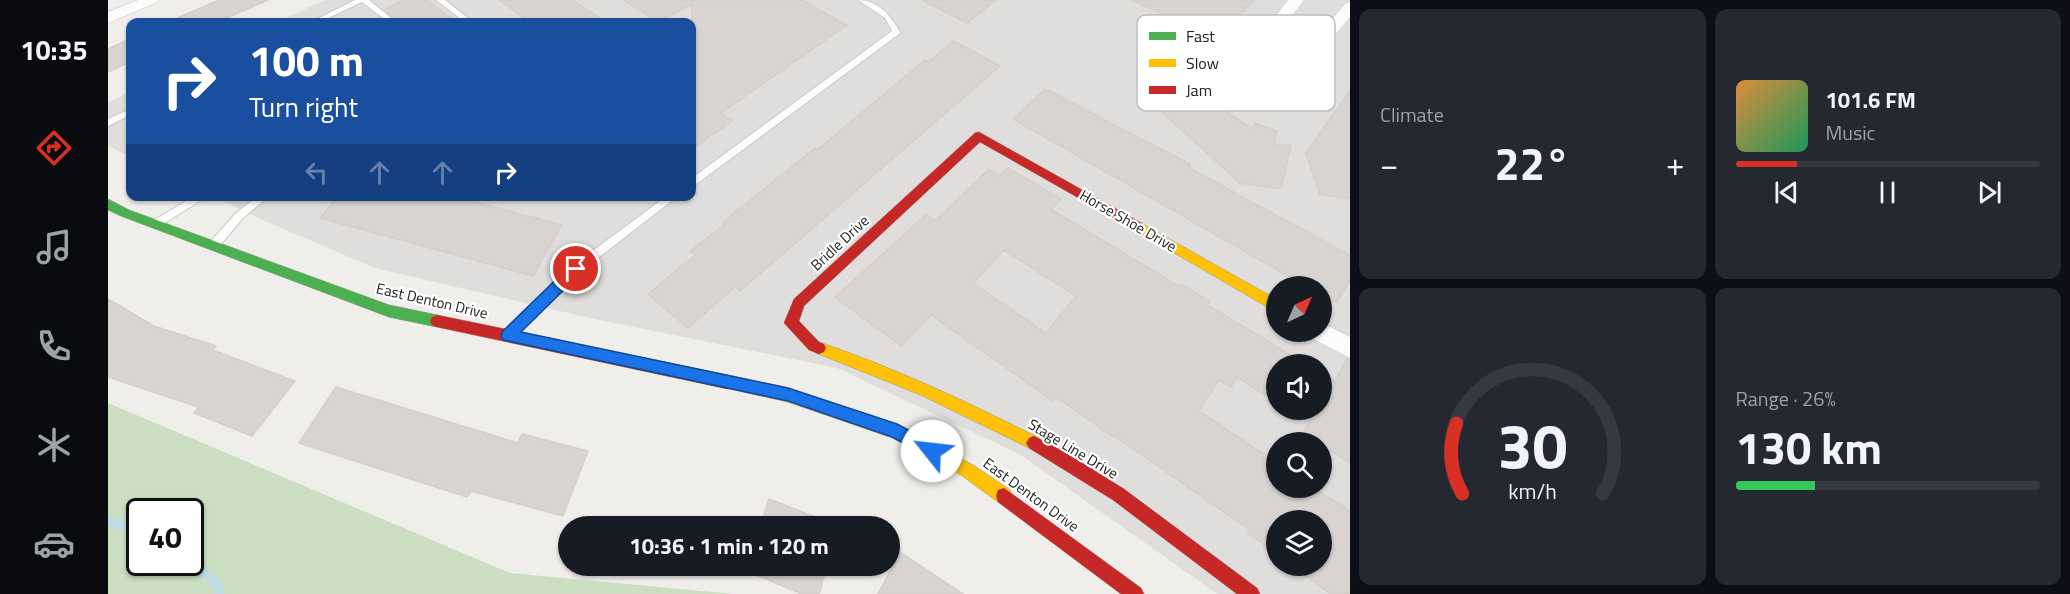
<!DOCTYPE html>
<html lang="en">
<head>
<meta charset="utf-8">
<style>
	:root { --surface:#171b24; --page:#242831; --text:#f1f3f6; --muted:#9ea1a6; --line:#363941; --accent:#d93025 }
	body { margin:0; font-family:"Titillium Web",sans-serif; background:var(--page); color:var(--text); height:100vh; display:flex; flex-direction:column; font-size:22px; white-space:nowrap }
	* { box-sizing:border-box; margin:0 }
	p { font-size:20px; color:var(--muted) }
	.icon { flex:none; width:33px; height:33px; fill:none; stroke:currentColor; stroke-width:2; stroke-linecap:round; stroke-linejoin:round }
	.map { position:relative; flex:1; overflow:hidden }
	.panel { display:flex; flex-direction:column; gap:9px; padding:9px; background:#0d0f14; width:720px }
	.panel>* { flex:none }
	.guide { position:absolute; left:18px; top:18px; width:570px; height:183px; border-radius:12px; box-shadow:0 2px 4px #0004; background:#1a4fa0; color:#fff; overflow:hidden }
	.needle { width:39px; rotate:44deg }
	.buttons { position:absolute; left:1158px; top:276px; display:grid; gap:12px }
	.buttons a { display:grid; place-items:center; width:66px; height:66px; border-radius:50%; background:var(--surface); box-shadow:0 2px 4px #0004; font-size:30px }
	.speed { position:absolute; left:18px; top:498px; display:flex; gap:12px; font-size:30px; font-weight:700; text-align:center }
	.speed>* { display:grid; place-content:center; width:78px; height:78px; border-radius:50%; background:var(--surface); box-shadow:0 2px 4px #0004; line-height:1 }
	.speed .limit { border:3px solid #111; border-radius:9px; background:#fff; color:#111 }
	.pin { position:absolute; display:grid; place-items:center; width:51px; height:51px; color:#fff; margin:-26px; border:3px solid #fff; border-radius:50%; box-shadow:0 2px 6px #0007 }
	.me { position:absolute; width:66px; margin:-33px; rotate:299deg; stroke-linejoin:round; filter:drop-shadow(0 0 4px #0008) }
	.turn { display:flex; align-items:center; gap:21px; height:126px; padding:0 24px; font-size:27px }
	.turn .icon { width:78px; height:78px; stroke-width:2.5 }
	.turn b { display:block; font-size:42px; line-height:51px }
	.lanes { display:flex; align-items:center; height:57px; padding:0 24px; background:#0003; justify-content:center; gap:30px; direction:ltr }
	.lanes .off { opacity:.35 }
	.big { font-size:45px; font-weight:700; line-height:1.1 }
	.panel .tile { flex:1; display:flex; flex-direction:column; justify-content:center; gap:9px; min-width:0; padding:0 21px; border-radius:12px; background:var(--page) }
	.panel .dial { align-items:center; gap:0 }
	.dial svg { height:156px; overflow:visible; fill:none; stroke:var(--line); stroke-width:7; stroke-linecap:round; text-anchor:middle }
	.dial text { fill:var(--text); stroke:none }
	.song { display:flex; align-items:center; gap:18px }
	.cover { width:72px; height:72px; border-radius:9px; background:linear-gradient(135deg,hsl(30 70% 55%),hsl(150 70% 35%)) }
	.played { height:6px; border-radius:3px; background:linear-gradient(90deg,var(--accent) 20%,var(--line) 20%) }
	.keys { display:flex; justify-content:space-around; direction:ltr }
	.heat { display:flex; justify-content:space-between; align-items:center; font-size:33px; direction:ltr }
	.charge { height:9px; border-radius:4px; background:linear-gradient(90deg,#34c759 26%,var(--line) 0) }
	.panel .tiles { flex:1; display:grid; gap:9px; grid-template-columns:repeat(2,1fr) }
	.trip { position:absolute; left:450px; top:516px; width:342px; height:60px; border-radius:30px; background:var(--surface); box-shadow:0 2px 4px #0004; font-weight:700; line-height:60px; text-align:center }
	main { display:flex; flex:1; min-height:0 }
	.dock { display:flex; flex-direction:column; width:108px; justify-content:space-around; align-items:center; background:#090b0e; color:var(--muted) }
	.dock .icon { width:42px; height:42px }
	.dock .selected { color:var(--accent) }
	.dock b { font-size:27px; color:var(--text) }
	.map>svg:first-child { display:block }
</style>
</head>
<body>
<main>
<nav class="dock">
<b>10:35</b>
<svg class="icon selected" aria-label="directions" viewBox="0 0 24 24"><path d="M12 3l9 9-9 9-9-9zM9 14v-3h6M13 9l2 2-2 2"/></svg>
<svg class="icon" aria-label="music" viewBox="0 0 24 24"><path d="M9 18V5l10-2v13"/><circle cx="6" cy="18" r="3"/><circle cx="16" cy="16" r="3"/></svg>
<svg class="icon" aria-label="phone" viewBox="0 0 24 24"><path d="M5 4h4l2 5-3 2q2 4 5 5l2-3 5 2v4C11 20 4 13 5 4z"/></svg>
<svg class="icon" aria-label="climate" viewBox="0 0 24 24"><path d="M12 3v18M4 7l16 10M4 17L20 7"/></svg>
<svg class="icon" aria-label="car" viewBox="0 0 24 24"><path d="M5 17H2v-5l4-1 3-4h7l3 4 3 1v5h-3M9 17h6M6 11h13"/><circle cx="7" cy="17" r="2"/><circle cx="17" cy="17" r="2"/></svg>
</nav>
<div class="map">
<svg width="1242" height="594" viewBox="0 0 1242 594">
	<rect width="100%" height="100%" fill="#f0eeeb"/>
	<path fill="#dfdedc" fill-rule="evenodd" d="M 217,0 L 1242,0 L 1242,594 L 1109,594 L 913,455 L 729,368 L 482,318 L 267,268 L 157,221 L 105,197 L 584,196 L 584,22 L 169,22 ZM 1168,286 L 1214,286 L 1214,332 L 1168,332 ZM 1168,364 L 1214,364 L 1214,410 L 1168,410 ZM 1168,442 L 1214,442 L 1214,488 L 1168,488 ZM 1168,520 L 1214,520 L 1214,566 L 1168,566 Z
		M 22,92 L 22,157 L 0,146 L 0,103 Z"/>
	<path fill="#cbdec1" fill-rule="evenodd" d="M 0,403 L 402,573 L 626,594 L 0,594 ZM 32,512 L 82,512 L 82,562 L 32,562 Z"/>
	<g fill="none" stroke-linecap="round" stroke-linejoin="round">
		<path stroke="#bfdbe3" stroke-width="9" d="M 0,521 L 32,531
			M 82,562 L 109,584 L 112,594"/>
	</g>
	<path fill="#d7d4d2" stroke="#d3d0cc" stroke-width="1.5" fill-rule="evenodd" d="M 111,0 L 160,0 L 110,22 L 60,22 Z
		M 296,0 L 319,0 L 349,22 L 290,22 L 277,10 Z
		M 391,0 L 464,0 L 498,22 L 422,22 Z
		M 515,0 L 694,0 L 739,25 L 613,113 L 624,121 L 584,149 L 584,4 L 550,22 Z
		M 814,0 L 888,0 L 859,23 Z
		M 1024,0 L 1146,0 L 1110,39 L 1101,35 L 1088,49 L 1039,27 L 1053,13 Z
		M 22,39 L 22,62 L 0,72 L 0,49 Z
		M 846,41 L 892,66 L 632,291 L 627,287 L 580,328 L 540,294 L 587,255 L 582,251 L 617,224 L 615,222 L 707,148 L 709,150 L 817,60 L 820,62 Z
		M 937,89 L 1082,164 L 1081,168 L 1242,255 L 1242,280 L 1229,302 L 1214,294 L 1214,286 L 1201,286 L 1173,272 L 905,119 Z
		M 1242,90 L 1242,199 L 1212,194 L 1198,153 Z
		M 1081,91 L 1104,111 L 1111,107 L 1145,129 L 1147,123 L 1169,131 L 1166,144 L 1183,146 L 1173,189 L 1132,183 L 1044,103 Z
		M 900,168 L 953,199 L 943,209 L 1072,287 L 1074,285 L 1102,301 L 1099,305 L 1198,364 L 1168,364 L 1168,402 L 1129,377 L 1123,387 L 1111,380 L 1091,411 L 1168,462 L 1168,488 L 1206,488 L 1242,511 L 1242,594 L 1222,594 L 1186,566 L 1214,566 L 1214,520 L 1168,520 L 1168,553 L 1140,533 L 1142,530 L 1005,435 L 1004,436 L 948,397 L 945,401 L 823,315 L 793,346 L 727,297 L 818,215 L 827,221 L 881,169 L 891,176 ZM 896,250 L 968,296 L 938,333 L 865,283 Z
		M 230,196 L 344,196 L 454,225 L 425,276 L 212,218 Z
		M 0,299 L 46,326 L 108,346 L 105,350 L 187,381 L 144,436 L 86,413 L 91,407 L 0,377 Z
		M 1239,359 L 1242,360 L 1242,463 L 1214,445 L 1214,442 L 1195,433 L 1207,410 L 1214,410 L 1214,373 L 1227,381 Z
		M 228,387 L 410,443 L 414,434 L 480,451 L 455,516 L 363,491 L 359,497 L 191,443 Z
		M 661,499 L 731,526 L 652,526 Z
		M 792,552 L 855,594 L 770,594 Z
		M 638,566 L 719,566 L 711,594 L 694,594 L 636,570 Z"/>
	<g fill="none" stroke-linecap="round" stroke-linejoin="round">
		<g stroke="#c9c8c7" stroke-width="2">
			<path id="lane" d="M 247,0 L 261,0 L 288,22 L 280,22 L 254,2 L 212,22 L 203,22 Z
				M 328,0 L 337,0 L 365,22 L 357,22 Z
				M 750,0 C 770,0 783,16 792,32 L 791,34 L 587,185 L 584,186 L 584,178 L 784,31 L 777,18 Z
				M 22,109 L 22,115 L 0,126 L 0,119 Z
				M 87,196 L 100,196 L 52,226 L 46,226 L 44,223 L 46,220 Z
				M 150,196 L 161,196 L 134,219 L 110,248 L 102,248 L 101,245 L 102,242 L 128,213 Z
				M 559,196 L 570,196 L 472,272 L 405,338 L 401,340 L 397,338 L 396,335 L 397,332 L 464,266 Z"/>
		</g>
		<g stroke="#c9c8c7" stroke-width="1">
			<path id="street" d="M 30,0 L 51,0 L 48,3 L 0,23 L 0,12 Z
				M 1180,0 L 1196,0 L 1150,60 L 1130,63 L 1126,68 C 1129,93 1163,100 1184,93 L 1184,85 L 1178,74 L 1180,70 L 1237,4 L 1242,2 L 1242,17 L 1195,74 L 1201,87 L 1197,101 C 1190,104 1182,108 1174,109 C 1148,112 1112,95 1109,66 L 1120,55 L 1139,52 Z
				M 1214,323 L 1242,337 L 1242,358 L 1205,339 L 1202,332 L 1214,332 Z"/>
		</g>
		<g stroke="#999a82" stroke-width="1">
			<path id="fast" d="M 0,199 L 21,210 L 281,305 L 329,315 L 334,317 L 336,321 L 334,325 L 329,327 L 281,317 L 13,216 L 0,210 Z"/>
		</g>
		<g stroke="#999a82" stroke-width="1">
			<path id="slow" d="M 1031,222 L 1168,299 L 1168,312 L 1027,230 L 1025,227 L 1027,224 Z
				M 711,342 C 787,368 860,402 931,438 L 934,443 L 931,448 L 926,450 L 921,448 L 815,396 L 706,352 L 704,348 L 706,344 Z
				M 620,375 L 680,388 L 794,427 L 865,465 L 902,490 L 904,496 L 902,502 L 896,504 L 890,502 L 853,475 L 785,438 L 680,402 L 615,387 L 613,382 L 615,377 Z"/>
		</g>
		<g stroke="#999a82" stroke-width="1">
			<path id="jam" d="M 871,132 L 1035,224 L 1037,227 L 1035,230 L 1027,230 L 872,142 L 696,306 L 691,321 L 711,342 L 716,344 L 718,348 L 716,352 L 711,354 L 701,350 L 676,323 L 686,299 L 867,133 Z
				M 329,315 L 620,375 L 625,377 L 627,382 L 625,387 L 620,389 L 329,327 L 324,325 L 322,321 L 324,317 Z
				M 926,436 L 960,454 L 1016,489 L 1149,588 L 1152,594 L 1129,594 L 1005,500 L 921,448 L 918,443 L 921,438 Z
				M 896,488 L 1033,588 L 1036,594 L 1013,594 L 890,502 L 888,496 L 890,490 Z"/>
		</g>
		<use href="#lane" fill="#fdfcfc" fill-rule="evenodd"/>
		<use href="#street" fill="#fdfcfc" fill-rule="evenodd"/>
		<use href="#fast" fill="#4caf50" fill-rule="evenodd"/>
		<use href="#slow" fill="#ffc107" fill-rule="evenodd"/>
		<use href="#jam" fill="#c62828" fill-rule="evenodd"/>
	</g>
	<path fill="#1a73e8" stroke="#114b97" stroke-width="1.5" d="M 468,264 L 475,269 L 473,273 L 413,332 L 680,388 L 789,424 L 829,445 L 831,451 L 829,456 L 824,458 L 784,437 L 680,401 L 395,340 L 393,336 L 395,331 L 463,265 Z"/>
	<g text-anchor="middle" stroke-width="4.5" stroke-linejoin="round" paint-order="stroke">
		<g font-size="15" fill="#222" stroke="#fff">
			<text transform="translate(1020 221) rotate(30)" y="5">Horse Shoe Drive</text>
			<text transform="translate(732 243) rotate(-43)" y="5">Bridle Drive</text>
			<text transform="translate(324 301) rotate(13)" y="5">East Denton Drive</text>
			<text transform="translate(965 449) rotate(31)" y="5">Stage Line Drive</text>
			<text transform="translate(923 495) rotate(36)" y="5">East Denton Drive</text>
		</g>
	</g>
	<rect x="1029" y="15" width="198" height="96" rx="9" fill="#fff" stroke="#bdbdbd" stroke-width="1.5"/>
	<rect x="1041" y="32" width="27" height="8" fill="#4caf50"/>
	<rect x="1041" y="59" width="27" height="8" fill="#ffc107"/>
	<rect x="1041" y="86" width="27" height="8" fill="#c62828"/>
	<g font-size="16" fill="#222">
		<text x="1078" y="42">Fast</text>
		<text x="1078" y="69">Slow</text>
		<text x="1078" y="96">Jam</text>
	</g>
</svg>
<div class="buttons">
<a><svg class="needle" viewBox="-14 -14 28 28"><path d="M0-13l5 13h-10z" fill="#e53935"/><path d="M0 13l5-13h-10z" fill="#9ea1a6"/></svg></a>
<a><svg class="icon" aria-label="sound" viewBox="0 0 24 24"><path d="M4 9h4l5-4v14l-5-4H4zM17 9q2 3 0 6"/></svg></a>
<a><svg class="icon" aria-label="search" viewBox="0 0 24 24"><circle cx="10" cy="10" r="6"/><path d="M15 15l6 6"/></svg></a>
<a><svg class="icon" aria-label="layers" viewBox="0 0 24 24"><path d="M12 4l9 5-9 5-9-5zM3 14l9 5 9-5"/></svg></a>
</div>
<div class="speed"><div class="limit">40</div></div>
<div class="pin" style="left:468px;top:269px;background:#d93025"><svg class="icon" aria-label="arrive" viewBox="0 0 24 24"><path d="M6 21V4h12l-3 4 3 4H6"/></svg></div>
<svg class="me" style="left:824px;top:451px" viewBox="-20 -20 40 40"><circle r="19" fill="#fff"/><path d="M0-13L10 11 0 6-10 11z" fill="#1a73e8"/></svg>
<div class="trip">10:36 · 1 min · 120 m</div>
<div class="guide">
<div class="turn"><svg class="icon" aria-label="right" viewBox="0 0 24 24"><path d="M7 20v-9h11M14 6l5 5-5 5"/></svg><div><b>100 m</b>Turn right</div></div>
<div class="lanes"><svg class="icon off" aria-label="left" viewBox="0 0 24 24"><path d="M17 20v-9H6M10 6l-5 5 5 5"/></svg><svg class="icon off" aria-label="ahead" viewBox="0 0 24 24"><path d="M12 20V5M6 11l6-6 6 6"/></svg><svg class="icon off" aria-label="ahead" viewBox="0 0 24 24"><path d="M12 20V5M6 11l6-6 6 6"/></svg><svg class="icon" aria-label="right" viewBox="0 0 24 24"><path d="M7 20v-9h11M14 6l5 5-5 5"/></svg></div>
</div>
</div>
<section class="panel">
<div class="tiles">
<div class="tile"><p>Climate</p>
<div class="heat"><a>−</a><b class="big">22°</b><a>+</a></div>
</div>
<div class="tile">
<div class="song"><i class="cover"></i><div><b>101.6 FM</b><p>Music</p></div></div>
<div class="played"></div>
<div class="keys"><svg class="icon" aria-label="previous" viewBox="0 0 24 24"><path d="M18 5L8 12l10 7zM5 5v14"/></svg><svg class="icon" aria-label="pause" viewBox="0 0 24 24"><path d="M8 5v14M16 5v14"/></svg><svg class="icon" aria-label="next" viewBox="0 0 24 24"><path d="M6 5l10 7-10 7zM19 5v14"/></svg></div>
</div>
<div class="tile dial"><svg viewBox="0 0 100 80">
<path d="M14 69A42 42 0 1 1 86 69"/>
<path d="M14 69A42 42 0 0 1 11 33" stroke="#d93025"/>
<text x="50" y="56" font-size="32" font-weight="700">30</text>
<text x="50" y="72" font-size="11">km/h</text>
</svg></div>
<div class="tile"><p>Range · 26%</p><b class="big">130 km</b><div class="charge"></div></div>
</div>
</section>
</main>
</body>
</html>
